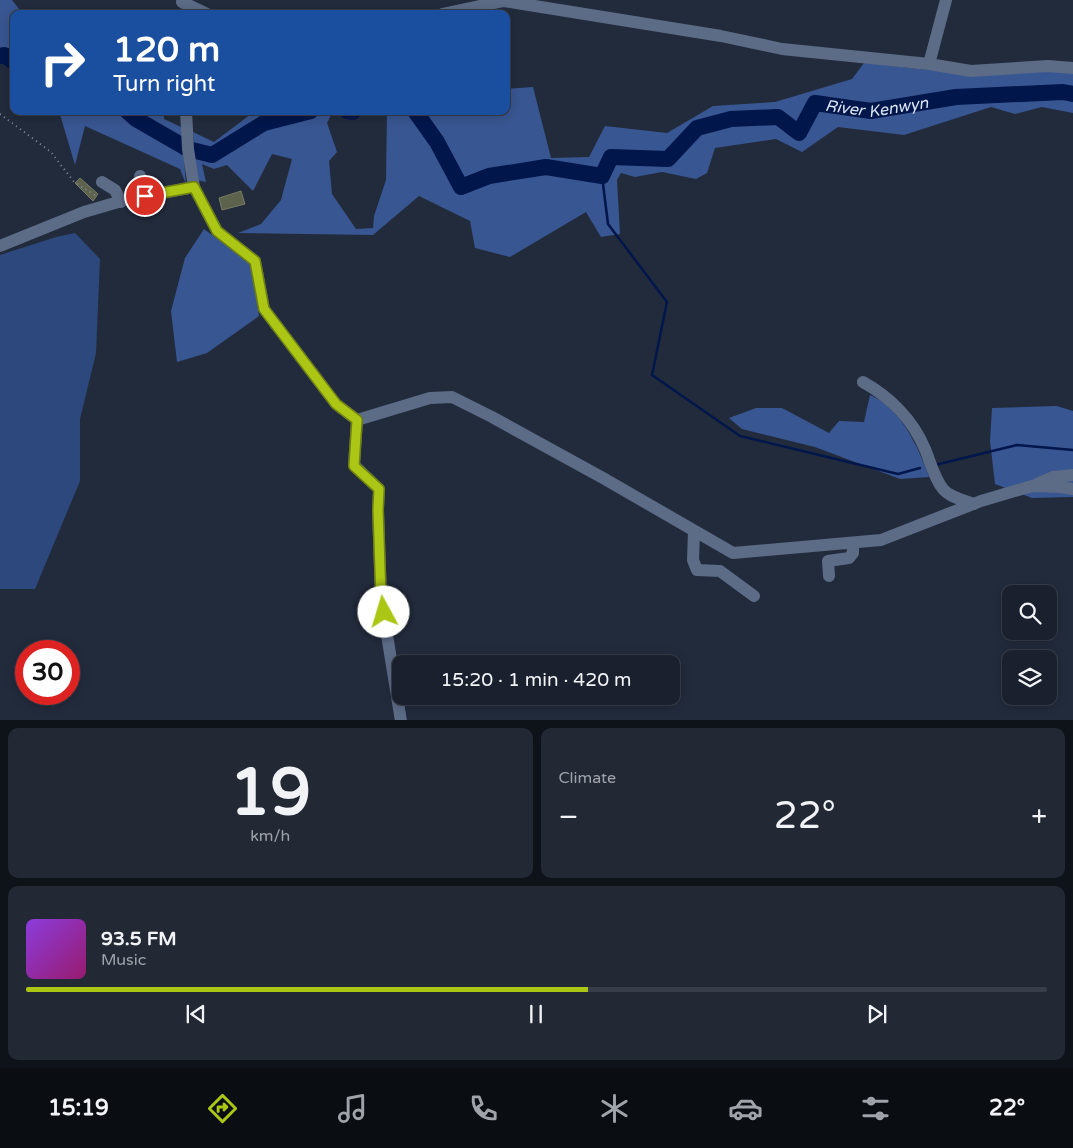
<!DOCTYPE html>
<html lang="en">
<head>
<meta charset="utf-8">
<style>
	:root { --surface:#1a202d; --page:#232835; --text:#f1f3f6; --muted:#9fa3aa; --line:#383e49; --accent:#abc614 }
	body { margin:0; font-family:"Varela Round",sans-serif; background:var(--page); color:var(--text); height:100vh; display:flex; flex-direction:column; font-size:19px; white-space:nowrap }
	* { box-sizing:border-box; margin:0 }
	p { font-size:16px; color:var(--muted) }
	.icon { flex:none; width:28px; height:28px; fill:none; stroke:currentColor; stroke-width:2; stroke-linecap:round; stroke-linejoin:round }
	.map { position:relative; height:720px; overflow:hidden }
	.panel { display:flex; flex-direction:column; gap:8px; padding:8px; background:#0e1219; flex:1 }
	.panel>* { flex:none }
	.banner { position:absolute; left:10px; top:10px; width:500px; height:105px; border-radius:10px; box-shadow:0 2px 12px #0003,0 0 0 1px var(--line); background:#1a4fa0; color:#fff; overflow:hidden }
	.tools { position:absolute; left:1002px; top:585px; display:grid; gap:10px }
	.tools a { display:grid; place-items:center; width:55px; height:55px; border-radius:10px; background:var(--surface); box-shadow:0 2px 12px #0003,0 0 0 1px var(--line); font-size:25px }
	.speed { position:absolute; left:15px; top:640px; display:flex; gap:10px; font-size:25px; font-weight:700; text-align:center }
	.speed>* { display:grid; place-content:center; width:65px; height:65px; border-radius:50%; background:var(--surface); box-shadow:0 2px 12px #0003,0 0 0 1px var(--line); line-height:1 }
	.speed .limit { border:8px solid #d22; background:#fff; color:#111 }
	.pin { position:absolute; display:grid; place-items:center; width:42px; height:42px; color:#fff; margin:-21px; border:2px solid #fff; border-radius:50%; box-shadow:0 1px 5px #0007 }
	.me { position:absolute; width:55px; margin:-28px; rotate:354deg; stroke-linejoin:round; filter:drop-shadow(0 0 4px #0008) }
	.turn { display:flex; align-items:center; gap:18px; height:105px; padding:0 20px; font-size:22px }
	.turn .icon { width:65px; height:65px; stroke-width:2.5 }
	.turn b { display:block; font-size:35px; line-height:42px }
	.big { font-size:38px; font-weight:600; line-height:1.1 }
	.panel .widget { flex:1; display:flex; flex-direction:column; justify-content:center; gap:8px; min-width:0; padding:0 18px; border-radius:10px; background:var(--page) }
	.panel .dial { align-items:center; gap:0 }
	.dial b { font-size:65px; line-height:1 }
	.song { display:flex; align-items:center; gap:15px }
	.cover { width:60px; height:60px; border-radius:8px; background:linear-gradient(135deg,hsl(270 70% 55%),hsl(320 70% 35%)) }
	.played { height:5px; border-radius:2px; background:linear-gradient(90deg,var(--accent) 55%,var(--line) 55%) }
	.keys { display:flex; justify-content:space-around; direction:ltr }
	.heat { display:flex; justify-content:space-between; align-items:center; font-size:28px; direction:ltr }
	.panel .tiles { flex:1; display:grid; gap:8px; grid-template-columns:1fr 1fr }
	.widget:last-child { grid-column:span 2 }
	.trip { position:absolute; left:392px; top:655px; width:288px; height:50px; border-radius:10px; background:var(--surface); box-shadow:0 2px 12px #0003,0 0 0 1px var(--line); font-weight:600; line-height:50px; text-align:center }
	.tabs { display:flex; height:80px; justify-content:space-around; align-items:center; background:#0a0d12; color:var(--muted) }
	.tabs .icon { width:35px; height:35px }
	.tabs .selected { color:var(--accent) }
	.tabs b { font-size:22px; color:var(--text) }
	.map>svg:first-child { display:block }
</style>
</head>
<body>
<div class="map">
<svg width="1073" height="721" viewBox="0 0 1073 721">
	<rect width="100%" height="100%" fill="#222b3c"/>
	<path fill="#2d487c" d="M 75,233 L 100,259 L 96,353 L 80,419 L 80,481 L 35,589 L 0,589 L 0,255 L 56,237 Z"/>
	<path fill="#385691" d="M 0,0 L 12,0 L 23,14 L 14,14 L 14,51 L 9,48 L 0,49 Z
		M 864,63 L 929,70 L 1053,71 L 1073,73 L 1073,113 L 1042,107 L 1015,114 L 991,107 L 904,135 L 838,127 L 802,152 L 776,139 L 715,148 L 707,173 L 696,179 L 662,172 L 635,177 L 621,173 L 617,180 L 620,234 L 601,237 L 586,212 L 510,257 L 475,248 L 470,221 L 419,196 L 373,235 L 238,233 L 261,224 L 281,200 L 292,159 L 272,154 L 253,191 L 227,165 L 214,169 L 202,164 L 206,182 L 197,180 L 193,132 L 214,142 L 255,111 L 333,111 L 327,123 L 337,152 L 329,161 L 332,194 L 356,229 L 373,228 L 374,216 L 386,180 L 387,111 L 506,111 L 506,89 L 533,87 L 551,158 L 589,157 L 605,126 L 667,133 L 713,106 L 775,102 L 852,79 Z
		M 59,111 L 164,111 L 164,119 L 181,127 L 186,184 L 180,169 L 85,126 L 75,165 Z
		M 204,229 L 251,264 L 259,316 L 207,353 L 177,362 L 171,311 L 185,258 Z
		M 870,395 C 876,398 882,401 887,406 C 908,424 920,452 929,477 L 900,479 L 815,447 L 742,429 L 729,418 L 756,408 L 782,408 L 829,433 L 839,421 L 864,422 Z
		M 1057,406 L 1073,411 L 1073,497 L 1032,498 L 995,484 L 990,441 L 992,408 Z"/>
	<g fill="none" stroke-linecap="round" stroke-linejoin="round">
		<path stroke="#01164b" stroke-width="2.5" d="M 602,176 L 608,224 L 667,302 L 652,375 L 740,436 L 898,474 L 920,468
			M 935,465 L 1017,445 L 1073,450"/>
		<g stroke="#01164b" stroke-width="16">
			<path d="M 0,56 L 4,55 L 14,62"/>
			<path d="M 127,111 L 136,119 L 188,149 L 212,155 L 264,123 L 311,111"/>
			<path d="M 347,111 L 353,112"/>
			<path id="s1" d="M 415,111 L 437,142 L 461,187 L 489,176 L 546,167 L 602,176 L 611,157 L 668,159 L 697,128 L 731,119 L 778,117 L 799,133 L 815,103 L 871,111 L 956,97 L 1063,92 L 1073,94"/>
		</g>
	</g>
	<path fill="#5d624c" stroke="#767b65" d="M 80,178 L 98,194 L 93,201 L 75,183 Z
		M 241,191 L 245,204 L 222,210 L 219,198 Z"/>
	<g fill="none" stroke-linecap="round" stroke-linejoin="round">
		<path stroke="#858d9b" stroke-width="2" stroke-dasharray="1 4" stroke-linecap="butt" d="M 0,114 L 51,152 L 74,182 L 98,197"/>
		<path stroke="#5c6b86" stroke-width="12" d="M 182,2 L 207,14
			M 442,14 L 504,1 L 721,36 L 782,49 L 929,64 L 971,71 L 1048,66 L 1073,68
			M 929,64 L 946,0
			M 186,111 L 188,149 L 194,187 L 217,231 L 255,261 L 264,309 L 336,404 L 357,420
			M 140,176 L 145,196
			M 102,182 L 115,190 L 121,202
			M 0,246 L 84,212 L 125,200 L 194,187
			M 863,382 C 890,397 913,420 925,449 C 930,461 934,478 943,489 C 949,497 964,500 974,504
			M 357,420 L 430,398 L 452,397 L 492,417 L 603,478 L 733,553 L 881,540 L 981,501 L 1032,486 L 1061,487 L 1073,489
			M 357,420 L 354,465 L 379,489 L 378,510 L 381,598 L 401,721
			M 1037,484 L 1053,477 L 1073,475
			M 694,531 L 693,560 L 697,570 L 720,571 L 754,596
			M 829,576 L 828,561 L 849,558 L 853,553 L 853,543"/>
	</g>
	<g fill="none" stroke-linecap="round" stroke-linejoin="round">
		<g stroke="#6f810d" stroke-width="12">
			<path id="route" d="M 145,196 L 194,187 L 217,231 L 255,261 L 264,309 L 336,404 L 357,420 L 354,466 L 379,489 L 378,510 L 381,598 L 384,612"/>
		</g>
		<use href="#route" stroke="#abc614" stroke-width="9"/>
	</g>
	<g text-anchor="middle" stroke-width="5" stroke-linejoin="round" paint-order="stroke">
		<g font-size="16" font-style="italic" fill="#dbe5f6" stroke="#10141b">
			<text dy="6" stroke="none"><textPath href="#s1" startOffset="559">River Kenwyn</textPath></text>
		</g>
	</g>
</svg>
<div class="tools">
<a><svg class="icon" aria-label="search" viewBox="0 0 24 24"><circle cx="10" cy="10" r="6"/><path d="M15 15l6 6"/></svg></a>
<a><svg class="icon" aria-label="layers" viewBox="0 0 24 24"><path d="M12 4l9 5-9 5-9-5zM3 14l9 5 9-5"/></svg></a>
</div>
<div class="speed"><div class="limit">30</div></div>
<div class="pin" style="left:145px;top:196px;background:#d93025"><svg class="icon" aria-label="arrive" viewBox="0 0 24 24"><path d="M6 21V4h12l-3 4 3 4H6"/></svg></div>
<svg class="me" style="left:384px;top:612px" viewBox="-20 -20 40 40"><circle r="19" fill="#fff"/><path d="M0-13L10 11 0 6-10 11z" fill="#abc614"/></svg>
<div class="trip">15:20 · 1 min · 420 m</div>
<div class="banner">
<div class="turn"><svg class="icon" aria-label="right" viewBox="0 0 24 24"><path d="M7 20v-9h11M14 6l5 5-5 5"/></svg><div><b>120 m</b>Turn right</div></div>
</div>
</div>
<section class="panel">
<div class="tiles">
<div class="widget dial"><b>19</b><p>km/h</p></div>
<div class="widget"><p>Climate</p>
<div class="heat"><a>−</a><b class="big">22°</b><a>+</a></div>
</div>
<div class="widget">
<div class="song"><i class="cover"></i><div><b>93.5 FM</b><p>Music</p></div></div>
<div class="played"></div>
<div class="keys"><svg class="icon" aria-label="previous" viewBox="0 0 24 24"><path d="M18 5L8 12l10 7zM5 5v14"/></svg><svg class="icon" aria-label="pause" viewBox="0 0 24 24"><path d="M8 5v14M16 5v14"/></svg><svg class="icon" aria-label="next" viewBox="0 0 24 24"><path d="M6 5l10 7-10 7zM19 5v14"/></svg></div>
</div>
</div>
</section>
<nav class="tabs">
<b>15:19</b>
<svg class="icon selected" aria-label="directions" viewBox="0 0 24 24"><path d="M12 3l9 9-9 9-9-9zM9 14v-3h6M13 9l2 2-2 2"/></svg>
<svg class="icon" aria-label="music" viewBox="0 0 24 24"><path d="M9 18V5l10-2v13"/><circle cx="6" cy="18" r="3"/><circle cx="16" cy="16" r="3"/></svg>
<svg class="icon" aria-label="phone" viewBox="0 0 24 24"><path d="M5 4h4l2 5-3 2q2 4 5 5l2-3 5 2v4C11 20 4 13 5 4z"/></svg>
<svg class="icon" aria-label="climate" viewBox="0 0 24 24"><path d="M12 3v18M4 7l16 10M4 17L20 7"/></svg>
<svg class="icon" aria-label="car" viewBox="0 0 24 24"><path d="M5 17H2v-5l4-1 3-4h7l3 4 3 1v5h-3M9 17h6M6 11h13"/><circle cx="7" cy="17" r="2"/><circle cx="17" cy="17" r="2"/></svg>
<svg class="icon" aria-label="filters" viewBox="0 0 24 24"><path d="M4 7h16M4 17h16"/><circle cx="9" cy="7" r="2"/><circle cx="15" cy="17" r="2"/></svg>
<b>22°</b>
</nav>
</body>
</html>
